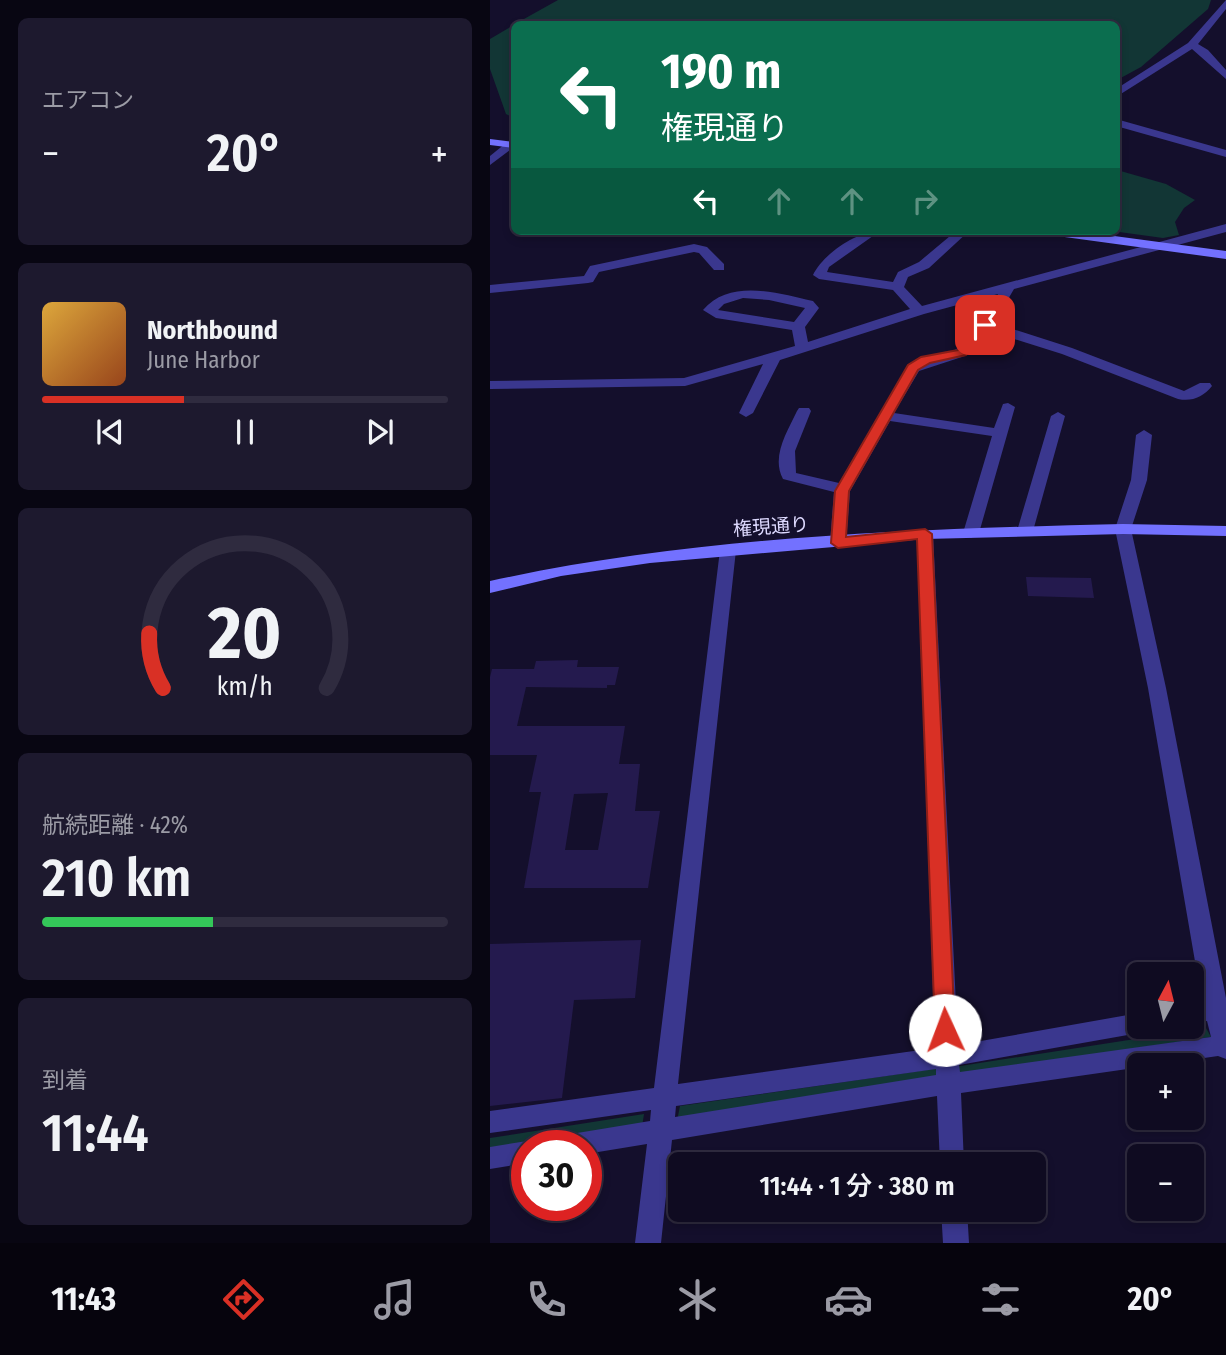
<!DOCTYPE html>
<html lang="ja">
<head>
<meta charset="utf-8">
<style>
	:root { --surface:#0f0b21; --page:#1d192e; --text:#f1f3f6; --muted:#9b9ba5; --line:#2f2b3f; --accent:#d93025 }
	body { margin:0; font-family:"Fira Sans Condensed","Noto Sans JP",sans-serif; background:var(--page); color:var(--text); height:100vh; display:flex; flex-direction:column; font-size:26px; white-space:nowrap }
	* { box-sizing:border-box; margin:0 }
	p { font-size:23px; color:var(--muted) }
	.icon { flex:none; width:38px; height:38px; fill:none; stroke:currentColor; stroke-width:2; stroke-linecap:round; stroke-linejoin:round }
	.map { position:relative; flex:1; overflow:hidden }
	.sheet { display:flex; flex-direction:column; gap:18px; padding:18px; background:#080612; width:490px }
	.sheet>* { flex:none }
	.top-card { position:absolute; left:21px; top:21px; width:609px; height:214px; border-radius:10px; box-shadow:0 4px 10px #0003,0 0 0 2px var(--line); background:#0b6e4f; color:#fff; overflow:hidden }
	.needle { width:46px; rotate:7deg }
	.buttons { position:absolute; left:637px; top:962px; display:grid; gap:14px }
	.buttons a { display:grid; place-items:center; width:77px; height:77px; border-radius:10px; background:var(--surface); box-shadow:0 4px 10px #0003,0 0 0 2px var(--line); font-size:35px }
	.speed { position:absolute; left:21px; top:1130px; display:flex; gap:14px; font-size:35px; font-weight:700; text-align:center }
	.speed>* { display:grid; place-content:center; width:91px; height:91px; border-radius:50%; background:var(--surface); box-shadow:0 4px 10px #0003,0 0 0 2px var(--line); line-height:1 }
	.speed .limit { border:10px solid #d22; background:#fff; color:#111 }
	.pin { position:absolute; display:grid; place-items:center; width:60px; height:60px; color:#fff; margin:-30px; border-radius:14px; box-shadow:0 4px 10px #0006 }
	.me { position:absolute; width:77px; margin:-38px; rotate:358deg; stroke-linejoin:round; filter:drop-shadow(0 0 5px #0008) }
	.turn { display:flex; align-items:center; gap:24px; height:147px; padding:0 35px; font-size:32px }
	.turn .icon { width:91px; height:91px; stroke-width:2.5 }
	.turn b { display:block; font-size:49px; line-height:60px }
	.lanes { display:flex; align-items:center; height:66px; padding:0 35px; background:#0003; justify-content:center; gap:35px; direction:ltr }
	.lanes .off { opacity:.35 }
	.big { font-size:52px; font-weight:600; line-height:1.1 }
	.sheet .card { flex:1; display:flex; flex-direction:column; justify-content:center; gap:10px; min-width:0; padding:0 24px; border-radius:10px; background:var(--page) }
	.sheet .dial { align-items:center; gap:0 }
	.dial svg { height:182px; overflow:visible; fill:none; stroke:var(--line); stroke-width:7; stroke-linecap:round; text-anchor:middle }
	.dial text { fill:var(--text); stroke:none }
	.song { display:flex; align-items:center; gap:21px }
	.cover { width:84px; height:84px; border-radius:10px; background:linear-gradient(135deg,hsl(40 70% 55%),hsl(20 70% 35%)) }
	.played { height:7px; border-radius:4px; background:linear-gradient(90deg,var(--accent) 35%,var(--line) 35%) }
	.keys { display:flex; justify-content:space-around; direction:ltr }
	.heat { display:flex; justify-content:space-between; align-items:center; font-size:38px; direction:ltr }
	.charge { height:10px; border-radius:5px; background:linear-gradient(90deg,#34c759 42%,var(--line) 0) }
	.trip { position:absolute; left:178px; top:1152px; width:378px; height:70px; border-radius:10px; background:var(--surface); box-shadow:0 4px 10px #0003,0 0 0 2px var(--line); font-weight:600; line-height:70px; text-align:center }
	.tab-bar { display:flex; height:112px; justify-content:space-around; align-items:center; background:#06040d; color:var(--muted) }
	.tab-bar .icon { width:49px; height:49px }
	.tab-bar .active { color:var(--accent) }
	.tab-bar b { font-size:32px; color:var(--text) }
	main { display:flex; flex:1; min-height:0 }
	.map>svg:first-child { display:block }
</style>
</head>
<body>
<main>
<section class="sheet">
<div class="card"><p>エアコン</p>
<div class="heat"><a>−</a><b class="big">20°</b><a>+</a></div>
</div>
<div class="card">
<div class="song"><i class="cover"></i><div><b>Northbound</b><p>June Harbor</p></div></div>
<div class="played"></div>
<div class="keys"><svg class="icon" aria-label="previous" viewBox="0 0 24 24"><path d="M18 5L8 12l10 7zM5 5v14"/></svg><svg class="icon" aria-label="pause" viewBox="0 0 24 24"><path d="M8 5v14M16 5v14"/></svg><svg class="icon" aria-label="next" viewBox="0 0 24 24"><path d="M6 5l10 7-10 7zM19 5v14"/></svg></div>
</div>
<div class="card dial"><svg viewBox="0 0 100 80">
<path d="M14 69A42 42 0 1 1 86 69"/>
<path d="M14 69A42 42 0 0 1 8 45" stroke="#d93025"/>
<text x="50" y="56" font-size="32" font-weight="700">20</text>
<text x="50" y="72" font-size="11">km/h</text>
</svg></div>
<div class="card"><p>航続距離 · 42%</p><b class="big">210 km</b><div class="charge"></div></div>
<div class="card"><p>到着</p><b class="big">11:44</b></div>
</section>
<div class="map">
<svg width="736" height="1243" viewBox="0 0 736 1243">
	<rect width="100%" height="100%" fill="#140f2c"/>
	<path fill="#123635" d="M 68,0 L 721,0 L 718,9 L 651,67 L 627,80 L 626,24 L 25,24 Z
		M 24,25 L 24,118 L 16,114 L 0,69 L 0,39 Z
		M 627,170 L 676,184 L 705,200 L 694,208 L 685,222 L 689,235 L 673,238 L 622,231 L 626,231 Z
		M 716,1028 L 721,1037 L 464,1076 L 464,1067 Z
		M 450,1068 L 451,1078 L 187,1121 L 190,1106 Z
		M 154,1114 L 152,1127 L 0,1151 L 0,1138 Z"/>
	<path fill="#241a4e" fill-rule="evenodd" d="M 536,577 L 601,578 L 604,598 L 538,596 Z
		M 88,660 L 87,667 L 129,667 L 125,685 L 117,685 L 117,688 L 36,687 L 27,726 L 135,726 L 129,764 L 150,764 L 145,811 L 170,811 L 158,888 L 34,888 L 51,792 L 39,792 L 47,755 L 0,755 L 0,677 L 2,669 L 44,669 L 46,661 ZM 118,793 L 108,850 L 75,850 L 84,794 Z
		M 151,940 L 145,998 L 84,1000 L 72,1098 L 0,1106 L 0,944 Z"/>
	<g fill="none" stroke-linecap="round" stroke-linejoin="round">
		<path fill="#3a378e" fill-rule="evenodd" d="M 736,0 L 736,9 L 708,44 L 718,50 L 736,70 L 736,79 L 702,49 L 626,97 L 626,89 L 698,43 Z
			M 626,119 L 736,150 L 736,157 L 626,126 Z
			M 16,143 L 24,143 L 24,147 L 0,165 L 0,156 Z
			M 736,224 L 736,232 L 524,289 L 504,323 L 582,348 L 694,391 L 710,383 L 720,383 L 722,386 C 713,397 702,402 688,399 L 572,354 L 499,331 L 475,356 L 429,371 L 404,413 L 504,428 L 513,404 L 518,403 L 525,407 L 489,533 L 481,538 L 473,533 L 502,436 L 400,421 L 360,491 L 356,543 L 348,548 L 340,543 L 344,492 L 293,479 C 281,457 297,432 307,411 L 309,408 L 319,408 L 321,411 L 305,451 L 306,473 L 349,483 L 418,365 C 431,358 446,357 460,352 C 484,343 496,314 508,294 L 434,314 L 290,360 L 263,413 L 256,417 L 249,413 L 273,364 L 195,386 L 0,389 L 0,381 L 194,378 L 305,346 L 302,330 L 226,318 L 213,310 C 240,278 288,293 323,301 L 329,308 L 315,327 L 318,342 L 420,309 L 403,290 L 329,279 L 323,275 C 333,254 367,231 390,231 L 339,267 L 337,272 L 403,282 L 408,272 L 429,262 L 466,231 L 479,231 L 439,268 L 418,277 L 414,287 L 432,306 ZM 253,298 L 279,300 L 315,308 L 304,322 L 228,310 L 234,304 Z
			M 204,244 L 217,247 L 234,264 L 234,270 L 224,270 L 209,253 L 204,252 L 109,272 L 103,282 L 98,283 L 0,293 L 0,285 L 94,276 L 100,266 Z
			M 568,412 L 575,416 L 543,531 L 535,536 L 529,535 L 527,531 L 561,416 Z
			M 654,430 L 662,435 L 657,480 L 641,529 L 676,688 L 736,998 L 736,1059 L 728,1056 L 471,1093 L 474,1164 L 450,1164 L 447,1096 L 182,1140 L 171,1243 L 145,1243 L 157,1144 L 96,1154 L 96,1146 L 63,1146 L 66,1138 L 75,1135 L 160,1121 L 161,1110 L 0,1133 L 0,1111 L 164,1088 L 230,550 L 238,545 L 246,550 L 188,1084 L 445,1048 L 427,534 L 435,529 L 443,534 L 468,1045 L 649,1013 L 649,1027 L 658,1027 L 649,1033 L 469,1065 L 470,1072 L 721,1037 L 717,1021 L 702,1024 L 702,1004 L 712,1002 L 658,688 L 625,529 L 641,480 L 646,435 ZM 446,1069 L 446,1075 L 185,1117 L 186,1106 Z
			M 37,1141 L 47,1146 L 37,1146 L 37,1163 L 0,1169 L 0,1147 Z
			M 451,1209 L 477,1209 L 479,1243 L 453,1243 Z"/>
		<path fill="#7371ff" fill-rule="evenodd" d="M 0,139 L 24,142 L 24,148 L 0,145 Z
			M 554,231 L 587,231 L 736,251 L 736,259 L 560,235 Z
			M 633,524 L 736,526 L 736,536 L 633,534 L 435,539 L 160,563 L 71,576 L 0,593 L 0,581 C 206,536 423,529 633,524 Z"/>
	</g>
	<path fill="#d93025" stroke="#8d1f18" stroke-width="2" d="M 495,322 L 501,325 L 476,355 L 440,363 L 428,370 L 359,491 L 356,537 L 435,529 L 442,534 L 465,1030 L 462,1036 L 455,1039 L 448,1036 L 445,1030 L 427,539 L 348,548 L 341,543 L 345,491 L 418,365 L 431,357 L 468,350 L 491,323 Z"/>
	<g text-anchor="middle" stroke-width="7" stroke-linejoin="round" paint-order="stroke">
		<g font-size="19" fill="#dedaff" stroke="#140f2c">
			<text transform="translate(281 526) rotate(-4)" y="7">権現通り</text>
		</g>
	</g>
</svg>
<div class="buttons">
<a><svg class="needle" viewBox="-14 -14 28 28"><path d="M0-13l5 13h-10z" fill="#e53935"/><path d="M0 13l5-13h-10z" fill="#9b9ba5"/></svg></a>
<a>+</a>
<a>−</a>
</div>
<div class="speed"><div class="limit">30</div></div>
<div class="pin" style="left:495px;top:325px;background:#d93025"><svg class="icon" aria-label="arrive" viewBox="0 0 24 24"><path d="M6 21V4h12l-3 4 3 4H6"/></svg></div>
<svg class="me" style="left:455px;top:1030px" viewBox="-20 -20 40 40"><circle r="19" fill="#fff"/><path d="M0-13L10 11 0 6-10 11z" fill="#d93025"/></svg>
<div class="trip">11:44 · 1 分 · 380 m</div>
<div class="top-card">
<div class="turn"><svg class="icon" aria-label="left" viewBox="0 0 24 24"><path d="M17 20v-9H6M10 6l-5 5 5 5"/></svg><div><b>190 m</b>権現通り</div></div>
<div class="lanes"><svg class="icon" aria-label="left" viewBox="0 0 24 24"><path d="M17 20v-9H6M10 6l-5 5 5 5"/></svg><svg class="icon off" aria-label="ahead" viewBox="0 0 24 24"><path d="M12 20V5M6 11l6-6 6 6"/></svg><svg class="icon off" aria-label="ahead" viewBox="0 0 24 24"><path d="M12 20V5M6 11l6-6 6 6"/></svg><svg class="icon off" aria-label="right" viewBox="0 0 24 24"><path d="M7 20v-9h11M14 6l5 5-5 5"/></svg></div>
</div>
</div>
</main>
<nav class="tab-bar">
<b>11:43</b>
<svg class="icon active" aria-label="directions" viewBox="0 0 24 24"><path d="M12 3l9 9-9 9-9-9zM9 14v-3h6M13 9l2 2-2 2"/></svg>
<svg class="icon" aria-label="music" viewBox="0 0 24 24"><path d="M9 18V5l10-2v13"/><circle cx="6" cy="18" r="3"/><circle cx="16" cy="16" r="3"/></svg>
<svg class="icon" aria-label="phone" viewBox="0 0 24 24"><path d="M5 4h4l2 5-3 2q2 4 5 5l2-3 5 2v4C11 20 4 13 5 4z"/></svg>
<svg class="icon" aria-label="climate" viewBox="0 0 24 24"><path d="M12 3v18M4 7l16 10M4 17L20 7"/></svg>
<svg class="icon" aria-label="car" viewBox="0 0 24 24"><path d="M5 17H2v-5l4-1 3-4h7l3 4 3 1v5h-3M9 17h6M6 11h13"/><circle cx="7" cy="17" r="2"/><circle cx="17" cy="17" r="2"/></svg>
<svg class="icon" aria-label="filters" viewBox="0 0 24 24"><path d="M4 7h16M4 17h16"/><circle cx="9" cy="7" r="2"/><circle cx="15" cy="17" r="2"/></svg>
<b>20°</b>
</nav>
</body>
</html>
